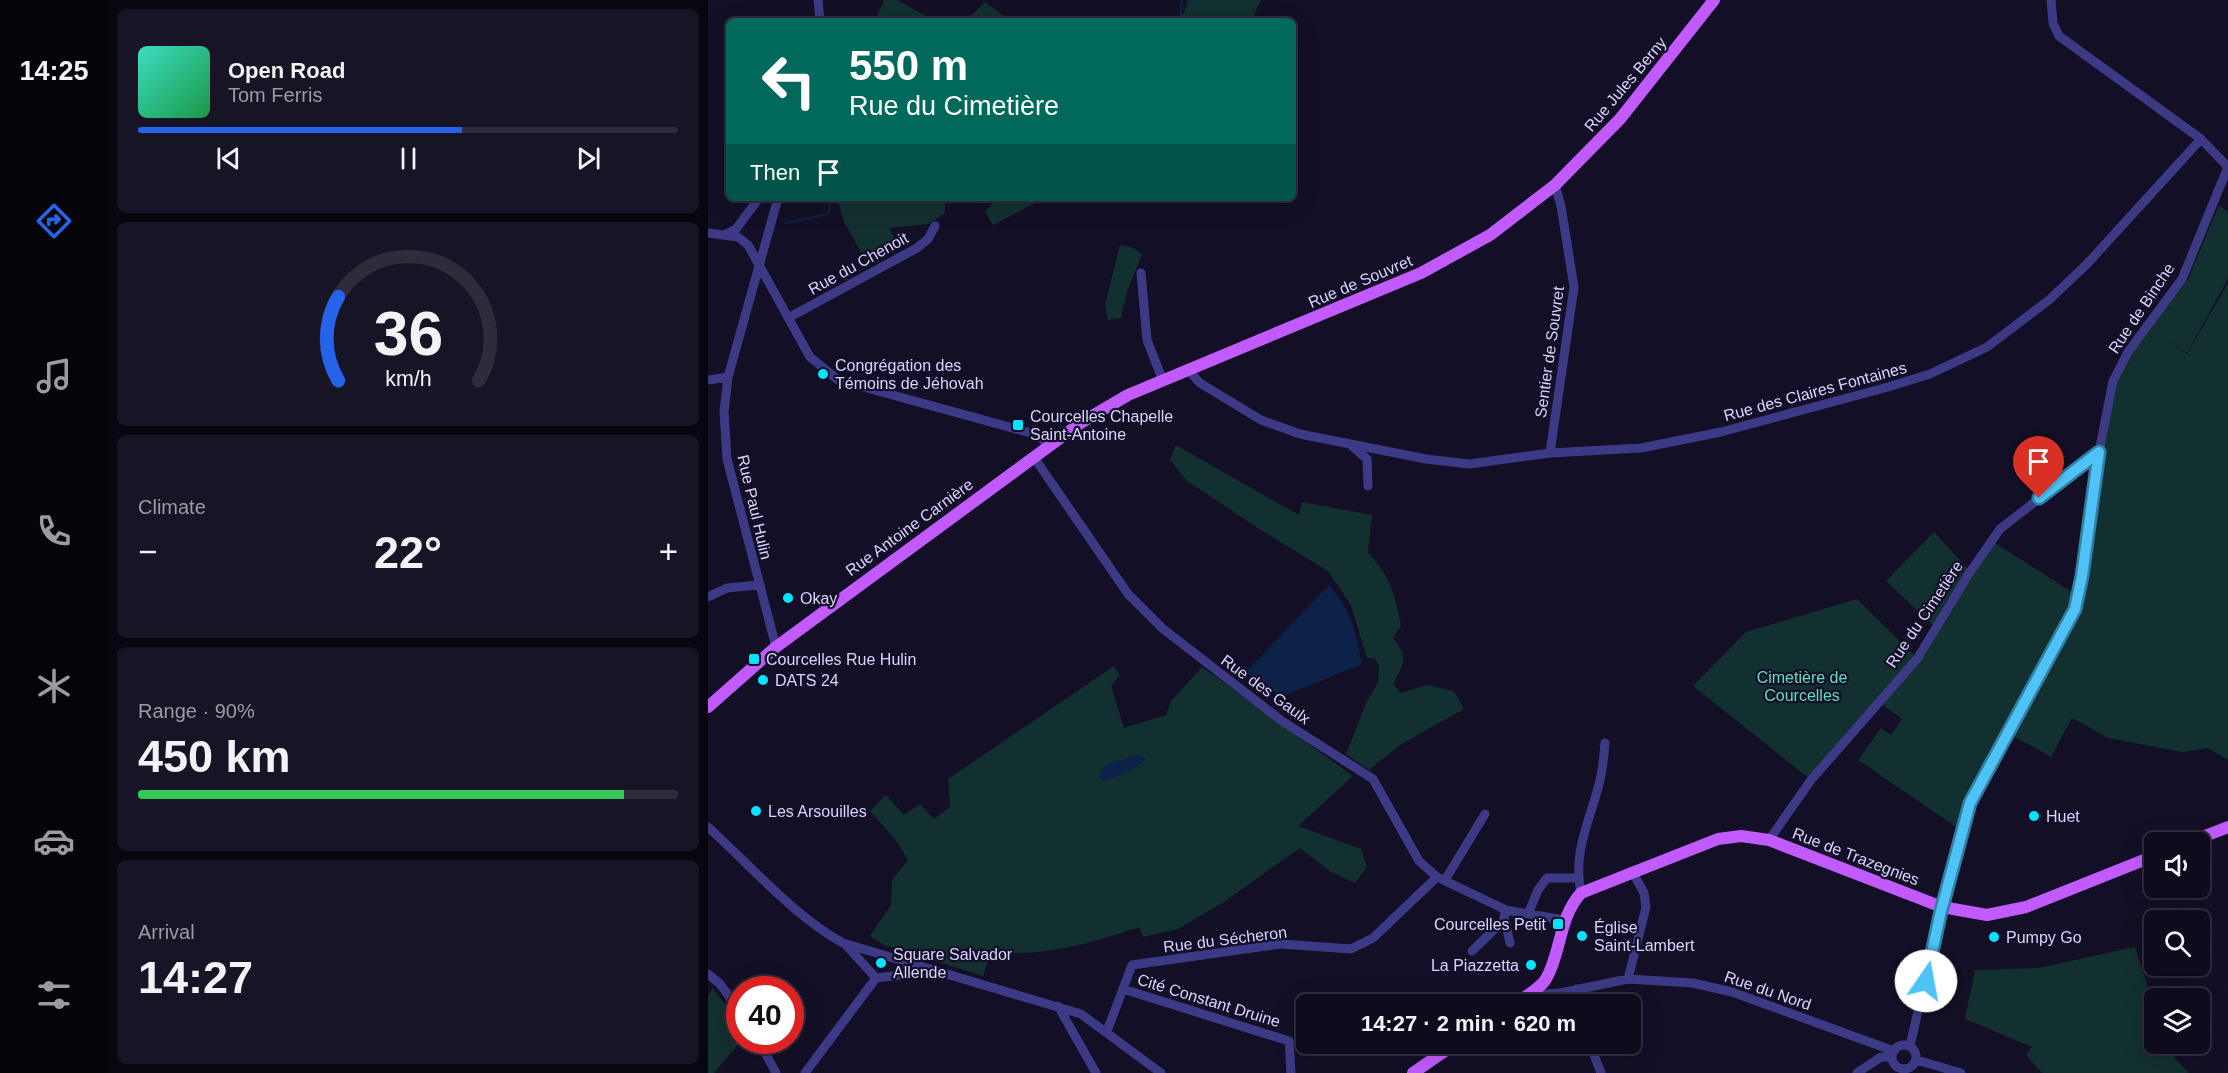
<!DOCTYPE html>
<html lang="en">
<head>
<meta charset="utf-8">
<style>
	:root { --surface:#0e0b1c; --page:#171425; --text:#f1f3f6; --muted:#9b9ba3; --line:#2e2b3b; --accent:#2563eb }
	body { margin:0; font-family:Arial,sans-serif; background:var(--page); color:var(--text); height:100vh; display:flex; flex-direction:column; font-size:22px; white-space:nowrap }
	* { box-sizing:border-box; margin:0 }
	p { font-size:20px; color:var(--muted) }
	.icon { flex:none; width:33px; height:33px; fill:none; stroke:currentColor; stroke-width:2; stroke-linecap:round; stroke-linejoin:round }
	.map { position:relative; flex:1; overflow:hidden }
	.details { display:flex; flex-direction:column; gap:9px; padding:9px; background:#08060f; width:600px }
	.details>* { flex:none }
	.banner { position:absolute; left:18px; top:18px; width:570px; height:183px; border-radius:9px; box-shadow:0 6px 24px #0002,0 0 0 2px var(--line); background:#00695c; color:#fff; overflow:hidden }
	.tools { position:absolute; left:1436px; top:832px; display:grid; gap:12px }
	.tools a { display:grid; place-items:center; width:66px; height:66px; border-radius:9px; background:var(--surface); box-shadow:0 6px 24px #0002,0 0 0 2px var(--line); font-size:30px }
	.speed { position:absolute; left:18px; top:976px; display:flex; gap:12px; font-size:30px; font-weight:700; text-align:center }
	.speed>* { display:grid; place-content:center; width:78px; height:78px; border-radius:50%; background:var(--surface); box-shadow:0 6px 24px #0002,0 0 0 2px var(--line); line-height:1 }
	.speed .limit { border:9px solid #d22; background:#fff; color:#111 }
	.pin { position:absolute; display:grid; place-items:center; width:51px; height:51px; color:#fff; margin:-62px -26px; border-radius:50% 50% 50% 0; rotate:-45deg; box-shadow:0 0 6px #0007 }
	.pin .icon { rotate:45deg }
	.me { position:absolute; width:66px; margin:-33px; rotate:12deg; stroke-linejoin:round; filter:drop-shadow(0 0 4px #0008) }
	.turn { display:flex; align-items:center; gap:21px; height:126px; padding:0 24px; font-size:27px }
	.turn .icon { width:78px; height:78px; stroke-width:2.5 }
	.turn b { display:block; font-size:42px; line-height:51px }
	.then { display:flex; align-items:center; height:57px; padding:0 24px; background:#0003; gap:12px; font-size:22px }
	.big { font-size:45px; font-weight:700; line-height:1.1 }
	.details .widget { flex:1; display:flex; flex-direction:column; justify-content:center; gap:9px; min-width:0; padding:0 21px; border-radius:9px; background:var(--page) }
	.details .dial { align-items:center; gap:0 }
	.dial svg { height:156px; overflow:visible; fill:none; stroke:var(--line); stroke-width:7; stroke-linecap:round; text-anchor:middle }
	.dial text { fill:var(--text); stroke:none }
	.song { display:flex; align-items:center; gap:18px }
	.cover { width:72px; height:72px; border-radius:9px; background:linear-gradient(135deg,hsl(170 70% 55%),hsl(140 70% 35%)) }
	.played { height:6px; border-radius:3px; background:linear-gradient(90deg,var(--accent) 60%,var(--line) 60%) }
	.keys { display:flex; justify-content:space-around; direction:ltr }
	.heat { display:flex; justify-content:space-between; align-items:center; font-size:33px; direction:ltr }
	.charge { height:9px; border-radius:4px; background:linear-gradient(90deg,#34c759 90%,var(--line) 0) }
	.trip { position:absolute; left:588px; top:994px; width:345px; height:60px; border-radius:9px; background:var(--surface); box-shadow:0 6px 24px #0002,0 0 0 2px var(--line); font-weight:700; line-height:60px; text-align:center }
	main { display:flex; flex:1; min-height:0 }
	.tabs { display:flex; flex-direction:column; width:108px; justify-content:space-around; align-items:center; background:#06040b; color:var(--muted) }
	.tabs .icon { width:42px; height:42px }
	.tabs .selected { color:var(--accent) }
	.tabs b { font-size:27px; color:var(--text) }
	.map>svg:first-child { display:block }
</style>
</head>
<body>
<main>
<nav class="tabs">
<b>14:25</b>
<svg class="icon selected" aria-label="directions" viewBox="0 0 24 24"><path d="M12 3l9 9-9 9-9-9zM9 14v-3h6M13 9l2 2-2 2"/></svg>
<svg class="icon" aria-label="music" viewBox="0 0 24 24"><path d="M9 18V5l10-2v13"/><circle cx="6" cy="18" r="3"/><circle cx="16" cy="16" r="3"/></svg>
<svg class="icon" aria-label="phone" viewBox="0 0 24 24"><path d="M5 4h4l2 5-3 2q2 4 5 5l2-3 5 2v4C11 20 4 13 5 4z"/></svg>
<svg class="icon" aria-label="climate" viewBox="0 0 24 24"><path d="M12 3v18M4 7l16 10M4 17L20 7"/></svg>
<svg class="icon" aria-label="car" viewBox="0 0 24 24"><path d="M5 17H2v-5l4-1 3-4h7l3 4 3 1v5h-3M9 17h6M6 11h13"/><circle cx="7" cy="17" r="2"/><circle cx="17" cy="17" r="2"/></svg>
<svg class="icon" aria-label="filters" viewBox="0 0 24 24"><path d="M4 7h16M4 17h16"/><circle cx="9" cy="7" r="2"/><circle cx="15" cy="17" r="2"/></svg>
</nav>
<section class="details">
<div class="widget">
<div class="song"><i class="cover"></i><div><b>Open Road</b><p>Tom Ferris</p></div></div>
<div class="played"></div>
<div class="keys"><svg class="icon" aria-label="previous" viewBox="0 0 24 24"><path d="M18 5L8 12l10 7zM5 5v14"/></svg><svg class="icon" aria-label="pause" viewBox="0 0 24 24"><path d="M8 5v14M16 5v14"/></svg><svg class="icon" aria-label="next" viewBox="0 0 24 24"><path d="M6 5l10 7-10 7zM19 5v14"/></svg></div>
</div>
<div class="widget dial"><svg viewBox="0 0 100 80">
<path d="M14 69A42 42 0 1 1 86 69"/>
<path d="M14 69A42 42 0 0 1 14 26" stroke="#2563eb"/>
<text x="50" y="56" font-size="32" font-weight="700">36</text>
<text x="50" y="72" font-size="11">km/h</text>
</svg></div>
<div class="widget"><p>Climate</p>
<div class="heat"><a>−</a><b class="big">22°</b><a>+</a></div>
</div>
<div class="widget"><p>Range · 90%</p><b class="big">450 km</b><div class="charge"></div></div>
<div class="widget"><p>Arrival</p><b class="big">14:27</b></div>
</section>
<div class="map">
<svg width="1520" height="1073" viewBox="0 0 1520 1073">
	<rect width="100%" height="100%" fill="#130f26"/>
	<path fill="#12302f" d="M 176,0 L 189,0 L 227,21 L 167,21 Z
		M 480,0 L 553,0 L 543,21 L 461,21 L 476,13 Z
		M 277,2 L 295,15 L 295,21 L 248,21 L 247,19 L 264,15 Z
		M 129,198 L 237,198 L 237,213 L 221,224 L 181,228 L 187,240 L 176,254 L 156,257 L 136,222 Z
		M 290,198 L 337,198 L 285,225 L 277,211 Z
		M 1511,205 L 1520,212 L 1520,279 L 1479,353 L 1457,339 L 1479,354 L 1520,283 L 1520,760 L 1500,748 L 1474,752 L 1400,738 L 1364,718 L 1343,757 L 1300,733 L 1262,803 L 1254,831 L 1150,760 L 1173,728 L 1183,735 L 1194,719 L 1172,703 L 1103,780 L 985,686 L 1038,632 L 1149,599 L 1209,658 L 1228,628 L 1178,581 L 1226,532 L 1262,571 L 1284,541 L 1370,596 L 1408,374 L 1480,279 Z
		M 412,245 L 423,247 L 434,254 L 419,291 L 413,318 L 400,320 L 397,305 Z
		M 468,445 L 591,515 L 594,502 L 664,515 L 660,552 C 683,580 686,590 693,625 L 685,638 C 701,658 696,663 685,684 L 693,693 L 719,685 L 746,691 L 756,709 L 692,745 L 661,770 L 638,754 L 659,701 L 670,683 L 671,665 L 666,658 L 659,658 L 643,605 L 620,571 L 556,532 L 479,481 L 462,460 Z
		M 406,666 L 412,675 L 403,686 L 416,728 L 458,715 L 463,701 L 494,667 L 645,776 L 590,826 L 653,849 L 659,867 L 647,883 L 623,872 L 592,848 L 516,902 L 470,929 L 435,937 L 431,927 C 382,944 335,957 283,952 L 275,976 L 176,945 L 162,936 L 183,905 L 184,880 L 200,860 L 187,839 L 162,811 L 178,795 L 196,815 L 212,804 L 226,819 L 242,807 L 240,779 Z
		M 1427,947 L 1446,1007 L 1446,1044 L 1458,1044 L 1460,1051 L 1481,1073 L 1334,1073 L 1318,1055 L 1324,1047 L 1257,1019 L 1267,970 L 1331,968 Z
		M 5,988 L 31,1023 L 33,1041 L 6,1073 L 0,1073 L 0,995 Z"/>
	<path fill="#0c2248" d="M 621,585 C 644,612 647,630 654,664 L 573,697 L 538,672 Z
		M 430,754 L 438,759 C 431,768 404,781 394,781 L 391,775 L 396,766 Z"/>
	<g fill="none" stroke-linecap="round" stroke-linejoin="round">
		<path stroke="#0c2248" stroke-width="2" d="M 468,21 L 472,18 L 474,0
			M 78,223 L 116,215 L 121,212 L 122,202 L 129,198"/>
		<path stroke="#3d3a85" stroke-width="9" d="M 110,0 L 112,21
			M 1343,0 L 1345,23 L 1351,36 L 1493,139 L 1520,167
			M 0,233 L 30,237 L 40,245 L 102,357 L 130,380 L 330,435 L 340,445
			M 18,234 L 28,229 L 51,198
			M 433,273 L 439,340 L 455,381
			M 80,318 L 209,248 L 220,239 L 227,226
			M 480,370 L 492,383 L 553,420 L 592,434 L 718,459 L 761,464 L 842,453 L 933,448 L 1013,432 L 1180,387 L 1222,374 L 1279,347 L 1341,300 L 1379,264 L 1493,139
			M 0,380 L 20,377
			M 643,445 L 659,459 L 660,486
			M 842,453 L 866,287 L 853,206 L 847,185
			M 325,456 L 420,594 L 454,628 L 574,721 L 665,779 L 711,861 L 729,877 L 798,910 L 856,920
			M 0,597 L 19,588 L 51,585
			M 68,647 L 19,459 L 16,412 L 20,377 L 70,198
			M 0,827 C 42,865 86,916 135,943 L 373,1014 L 453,1073
			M 1061,840 L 1103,780 L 1209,659 L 1262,572 L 1292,529 L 1391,452
			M 737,880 L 777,814
			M 873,893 C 864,851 883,819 892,780 C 895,768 896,755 897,743
			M 820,914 L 830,890 L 839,878 L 870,878
			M 796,917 L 802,943
			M 137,944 L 168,978
			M 764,951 L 795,921 L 798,910
			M 0,974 L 12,984 L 32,1011
			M 168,978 L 225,971
			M 920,979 L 938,907 L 936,893 L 924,871
			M 415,989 L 581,1041 L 583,1073
			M 868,989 L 872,1005
			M 820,995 L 852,993 L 920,979 L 985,983 L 1024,992 L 1186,1051
			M 350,1006 L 388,1073
			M 399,1031 L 424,965 L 573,944 L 643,949 L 665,938 L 729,877
			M 51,1041 L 68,1073
			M 882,1044 L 893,1073
			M1184 1057a12 12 0 1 1 24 0a12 12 0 1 1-24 0Z
			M 1202,1046 L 1232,915 L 1262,803 L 1355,634 L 1371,596 L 1391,452 L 1405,381 L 1420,352 L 1474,279 L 1520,167
			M 1209,1060 L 1253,1073
			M 97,1073 L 168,978
			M 1149,1073 L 1173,1057 L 1184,1057"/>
		<path stroke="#c25bff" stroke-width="12" d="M 0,707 L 68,647 L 374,422 L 420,395 L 713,273 L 782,235 L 847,185 L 912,119 L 1006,0
			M 1479,843 L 1520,827
			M 804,1005 C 815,998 831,990 838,979 C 854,951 850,919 873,893 L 1010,839 L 1033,836 L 1061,840 L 1234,907 L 1279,915 L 1318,907 L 1446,856
			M 705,1073 L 747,1044"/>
	</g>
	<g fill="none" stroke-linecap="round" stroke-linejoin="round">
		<g stroke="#337fa1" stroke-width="15">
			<path id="route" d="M 1218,981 L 1232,915 L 1262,803 L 1367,609 L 1374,576 L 1391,452 L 1331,498"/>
		</g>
		<use href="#route" stroke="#4fc3f7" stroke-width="10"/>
	</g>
	<g fill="#00e5ff" stroke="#130f26" stroke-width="2">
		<circle cx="115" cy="374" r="6"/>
		<rect x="304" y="419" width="12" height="12" rx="3"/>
		<circle cx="80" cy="598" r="6"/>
		<rect x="40" y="653" width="12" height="12" rx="3"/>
		<circle cx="55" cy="680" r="6"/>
		<circle cx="48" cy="811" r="6"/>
		<circle cx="1326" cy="816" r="6"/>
		<rect x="844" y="918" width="12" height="12" rx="3"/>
		<circle cx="874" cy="936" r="6"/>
		<circle cx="1286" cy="937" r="6"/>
		<circle cx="173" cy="963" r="6"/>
		<circle cx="823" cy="965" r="6"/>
	</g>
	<g text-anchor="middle" stroke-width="4.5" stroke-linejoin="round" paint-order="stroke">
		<g font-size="16" fill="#d9d4ff" stroke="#130f26">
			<text transform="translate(917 84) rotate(-50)" y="6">Rue Jules Berny</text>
			<text transform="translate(150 263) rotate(-29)" y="6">Rue du Chenoit</text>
			<text transform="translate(652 281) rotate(-23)" y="6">Rue de Souvret</text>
			<text transform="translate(1433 308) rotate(-56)" y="6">Rue de Binche</text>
			<text transform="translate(841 352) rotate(-82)" y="6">Sentier de Souvret</text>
			<text transform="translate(1107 391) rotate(-15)" y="6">Rue des Claires Fontaines</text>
			<text transform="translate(47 507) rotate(77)" y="6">Rue Paul Hulin</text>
			<text transform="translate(201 527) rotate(-36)" y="6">Rue Antoine Carnière</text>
			<text transform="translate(1216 614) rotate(-56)" y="6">Rue du Cimetière</text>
			<text transform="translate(558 689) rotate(36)" y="6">Rue des Gaulx</text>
			<text transform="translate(1148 856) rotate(21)" y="6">Rue de Trazegnies</text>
			<text transform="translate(517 939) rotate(-7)" y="6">Rue du Sécheron</text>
			<text transform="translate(1060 990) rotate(19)" y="6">Rue du Nord</text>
			<text transform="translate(501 1000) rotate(17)" y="6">Cité Constant Druine</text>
		</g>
		<g font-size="16" fill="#d9d4ff" stroke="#130f26" text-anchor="start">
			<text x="127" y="371">Congrégation des<tspan x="127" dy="18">Témoins de Jéhovah</tspan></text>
			<text x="322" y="422">Courcelles Chapelle<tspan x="322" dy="18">Saint-Antoine</tspan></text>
			<text x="92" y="604">Okay</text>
			<text x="58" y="665">Courcelles Rue Hulin</text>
			<text x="67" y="686">DATS 24</text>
			<text x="60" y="817">Les Arsouilles</text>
			<text x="1338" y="822">Huet</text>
			<text x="838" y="930" text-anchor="end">Courcelles Petit</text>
			<text x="886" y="933">Église<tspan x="886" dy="18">Saint-Lambert</tspan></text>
			<text x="1298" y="943">Pumpy Go</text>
			<text x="185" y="960">Square Salvador<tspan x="185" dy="18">Allende</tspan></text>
			<text x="811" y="971" text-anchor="end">La Piazzetta</text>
		</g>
		<g font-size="16" fill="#5fe0c0" stroke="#130f26">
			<text x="1094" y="683">Cimetière de<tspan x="1094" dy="18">Courcelles</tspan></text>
		</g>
	</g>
</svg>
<div class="tools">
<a><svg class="icon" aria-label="sound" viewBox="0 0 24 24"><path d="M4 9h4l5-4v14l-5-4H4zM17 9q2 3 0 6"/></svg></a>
<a><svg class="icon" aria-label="search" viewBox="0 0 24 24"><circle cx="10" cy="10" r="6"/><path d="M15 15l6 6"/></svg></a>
<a><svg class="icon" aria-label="layers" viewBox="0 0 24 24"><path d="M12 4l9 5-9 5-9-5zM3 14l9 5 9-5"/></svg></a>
</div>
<div class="speed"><div class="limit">40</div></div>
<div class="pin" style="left:1331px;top:498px;background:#d93025"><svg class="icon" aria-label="arrive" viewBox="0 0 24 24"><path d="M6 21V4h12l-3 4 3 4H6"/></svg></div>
<svg class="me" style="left:1218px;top:981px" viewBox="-20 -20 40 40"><circle r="19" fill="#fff"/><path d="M0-13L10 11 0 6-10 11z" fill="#4fc3f7"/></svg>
<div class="trip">14:27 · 2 min · 620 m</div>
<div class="banner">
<div class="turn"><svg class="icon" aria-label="left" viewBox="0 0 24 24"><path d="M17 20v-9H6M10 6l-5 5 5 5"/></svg><div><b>550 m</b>Rue du Cimetière</div></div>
<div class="then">Then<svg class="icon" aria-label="arrive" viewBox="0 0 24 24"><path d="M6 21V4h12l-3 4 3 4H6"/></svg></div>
</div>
</div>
</main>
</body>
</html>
